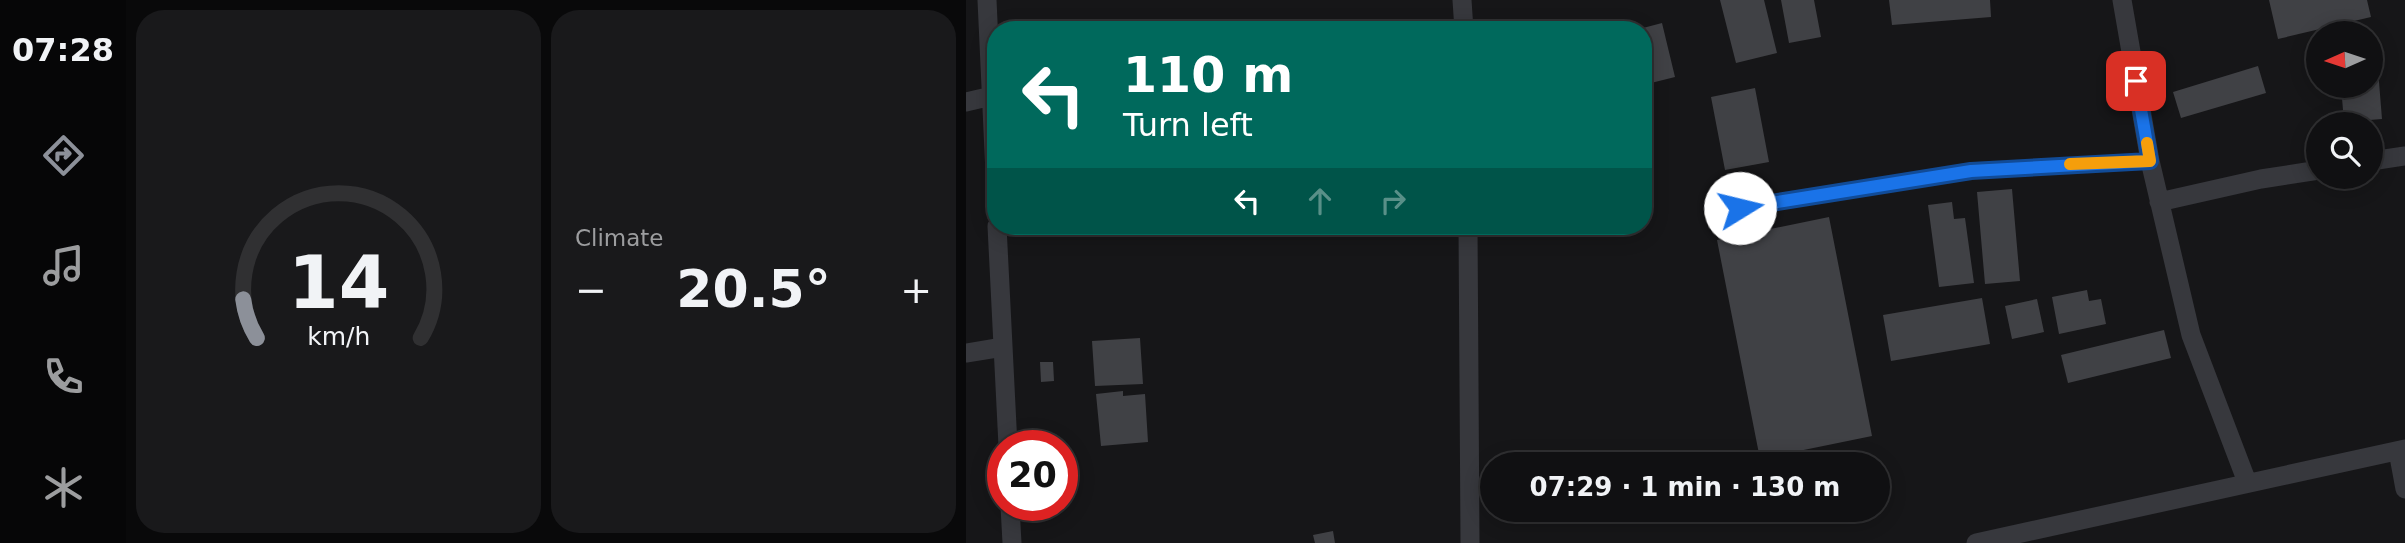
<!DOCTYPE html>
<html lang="en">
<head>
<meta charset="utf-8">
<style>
	:root { --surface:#101012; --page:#19191b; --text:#f1f3f6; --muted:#9c9d9f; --line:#303032; --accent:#8c9099 }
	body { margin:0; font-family:"DejaVu Sans",sans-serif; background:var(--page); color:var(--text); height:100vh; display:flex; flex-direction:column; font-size:26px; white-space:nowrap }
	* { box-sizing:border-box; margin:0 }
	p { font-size:23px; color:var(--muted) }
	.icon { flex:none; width:38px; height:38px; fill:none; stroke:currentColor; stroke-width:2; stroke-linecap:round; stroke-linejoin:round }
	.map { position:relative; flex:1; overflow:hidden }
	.drawer { display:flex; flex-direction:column; gap:10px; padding:10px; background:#09090a; width:840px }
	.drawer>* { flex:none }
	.banner { position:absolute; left:21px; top:21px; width:665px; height:214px; border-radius:28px; box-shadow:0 4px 18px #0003,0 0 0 2px var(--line); background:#00695c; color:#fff; overflow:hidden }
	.needle { width:46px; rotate:267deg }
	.fabs { position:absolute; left:1340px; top:21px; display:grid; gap:14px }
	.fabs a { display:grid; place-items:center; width:77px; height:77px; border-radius:50%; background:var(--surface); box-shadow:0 4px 18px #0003,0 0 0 2px var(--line); font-size:35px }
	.speed { position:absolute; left:21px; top:430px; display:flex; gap:14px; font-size:35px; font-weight:700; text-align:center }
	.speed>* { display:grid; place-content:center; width:91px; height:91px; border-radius:50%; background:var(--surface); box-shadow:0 4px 18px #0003,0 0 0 2px var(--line); line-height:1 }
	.speed .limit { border:10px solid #d22; background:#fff; color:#111 }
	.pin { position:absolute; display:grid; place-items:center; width:60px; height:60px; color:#fff; margin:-30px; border-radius:14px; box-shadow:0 4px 10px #0006 }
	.me { position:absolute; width:77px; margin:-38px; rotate:81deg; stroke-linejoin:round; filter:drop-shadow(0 0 5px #0008) }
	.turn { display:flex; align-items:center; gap:24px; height:147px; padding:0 21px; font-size:32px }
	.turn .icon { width:91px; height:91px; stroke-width:2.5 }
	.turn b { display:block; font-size:49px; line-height:60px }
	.lanes { display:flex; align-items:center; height:66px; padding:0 21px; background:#0003; justify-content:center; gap:35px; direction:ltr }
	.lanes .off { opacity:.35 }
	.big { font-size:52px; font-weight:800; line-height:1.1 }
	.drawer .widget { flex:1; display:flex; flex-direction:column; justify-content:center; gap:10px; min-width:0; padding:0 24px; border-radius:28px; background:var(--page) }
	.drawer .dial { align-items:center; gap:0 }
	.dial svg { height:182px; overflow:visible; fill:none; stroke:var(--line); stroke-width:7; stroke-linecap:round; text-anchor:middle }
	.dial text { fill:var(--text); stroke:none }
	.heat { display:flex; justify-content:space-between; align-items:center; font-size:38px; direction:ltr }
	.drawer .tiles { flex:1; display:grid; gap:10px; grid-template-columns:repeat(2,1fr) }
	.trip { position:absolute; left:514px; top:452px; width:410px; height:70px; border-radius:35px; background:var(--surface); box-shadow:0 4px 18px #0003,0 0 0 2px var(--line); font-weight:800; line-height:70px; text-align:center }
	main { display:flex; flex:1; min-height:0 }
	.tab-bar { display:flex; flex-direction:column; width:126px; justify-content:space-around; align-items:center; background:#060607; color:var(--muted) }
	.tab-bar .icon { width:49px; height:49px }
	.tab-bar .active { color:var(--accent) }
	.tab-bar b { font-size:32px; color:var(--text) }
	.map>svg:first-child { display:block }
</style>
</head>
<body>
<main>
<nav class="tab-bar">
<b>07:28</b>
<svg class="icon active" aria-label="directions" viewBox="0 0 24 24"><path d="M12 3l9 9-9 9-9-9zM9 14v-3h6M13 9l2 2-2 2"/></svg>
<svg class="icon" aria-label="music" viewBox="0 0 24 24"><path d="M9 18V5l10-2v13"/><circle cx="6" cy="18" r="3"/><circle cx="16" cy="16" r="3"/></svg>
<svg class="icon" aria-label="phone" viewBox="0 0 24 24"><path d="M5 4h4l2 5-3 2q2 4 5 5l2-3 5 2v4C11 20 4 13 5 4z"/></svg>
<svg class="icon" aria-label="climate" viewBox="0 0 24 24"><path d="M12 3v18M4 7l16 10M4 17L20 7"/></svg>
</nav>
<section class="drawer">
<div class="tiles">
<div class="widget dial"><svg viewBox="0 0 100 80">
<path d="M14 69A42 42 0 1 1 86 69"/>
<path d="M14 69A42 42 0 0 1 8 52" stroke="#8c9099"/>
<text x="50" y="56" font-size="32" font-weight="700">14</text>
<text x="50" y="72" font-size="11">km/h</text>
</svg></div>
<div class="widget"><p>Climate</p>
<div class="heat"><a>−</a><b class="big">20.5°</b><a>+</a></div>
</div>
</div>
</section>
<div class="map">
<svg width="1439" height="543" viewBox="0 0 1439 543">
	<rect width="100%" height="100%" fill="#161618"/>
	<path fill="#404145" d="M 754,0 L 798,0 L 811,53 L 770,63 Z
		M 815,0 L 848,0 L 855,37 L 823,43 Z
		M 923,0 L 1024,0 L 1025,17 L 926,25 Z
		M 1303,0 L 1401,0 L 1405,17 L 1312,39 Z
		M 696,23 L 709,77 L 677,85 L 677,28 Z
		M 1405,45 L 1410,45 L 1416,119 L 1378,122 L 1375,86 L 1405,86 Z
		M 1292,66 L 1300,93 L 1215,118 L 1207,92 Z
		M 789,88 L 803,162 L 759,170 L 745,97 Z
		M 1046,189 L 1054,281 L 1019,284 L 1011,192 Z
		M 986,202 L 988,219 L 999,218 L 1008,283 L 973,287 L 962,205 Z
		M 863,217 L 906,436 L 794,459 L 751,240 Z
		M 1121,290 L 1123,301 L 1135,299 L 1140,324 L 1093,334 L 1086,297 Z
		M 1016,298 L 1024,344 L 925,361 L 917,315 Z
		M 1071,299 L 1078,332 L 1046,339 L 1039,306 Z
		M 1198,330 L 1205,358 L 1102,383 L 1095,355 Z
		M 174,338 L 177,384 L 129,386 L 126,341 Z
		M 74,362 L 87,362 L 88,381 L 75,382 Z
		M 157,391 L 157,396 L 179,394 L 182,442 L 135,446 L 130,394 Z
		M 367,531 L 369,543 L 349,543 L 347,535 Z"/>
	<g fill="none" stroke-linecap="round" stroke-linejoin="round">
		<path stroke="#37383d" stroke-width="10" d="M 774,208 L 1005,171 L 1184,161"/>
		<path stroke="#37383d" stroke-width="19" d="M 21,0 L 30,195
			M 496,0 L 498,30
			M 1156,0 L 1184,161 L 1225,335 L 1281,482
			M 0,102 L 30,95
			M 1405,161 L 1439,156
			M 1193,202 L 1295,179 L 1353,170
			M 31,226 L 42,446
			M 502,226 L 504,543
			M 0,353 L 37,347
			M 1432,451 L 1439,489
			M 44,506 L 46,543
			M 1010,543 L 1439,449"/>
	</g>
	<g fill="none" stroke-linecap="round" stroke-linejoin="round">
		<g stroke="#114b97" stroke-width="18">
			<path id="route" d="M 774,208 L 1005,171 L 1184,161 L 1170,81"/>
		</g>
		<use href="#route" stroke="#1a73e8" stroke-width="12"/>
		<path stroke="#f59e0b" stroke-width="12" d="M 1104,164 L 1184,161 L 1181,143"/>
	</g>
</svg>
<div class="fabs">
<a><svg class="needle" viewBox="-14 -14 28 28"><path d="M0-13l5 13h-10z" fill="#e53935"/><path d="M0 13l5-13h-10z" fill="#9c9d9f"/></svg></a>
<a><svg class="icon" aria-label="search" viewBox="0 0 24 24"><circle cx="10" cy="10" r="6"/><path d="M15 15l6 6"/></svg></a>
</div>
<div class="speed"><div class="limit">20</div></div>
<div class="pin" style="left:1170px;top:81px;background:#d93025"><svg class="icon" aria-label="arrive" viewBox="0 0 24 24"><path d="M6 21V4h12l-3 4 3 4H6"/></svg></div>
<svg class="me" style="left:774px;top:208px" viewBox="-20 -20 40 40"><circle r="19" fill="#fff"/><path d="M0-13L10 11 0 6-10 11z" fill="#1a73e8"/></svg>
<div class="trip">07:29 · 1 min · 130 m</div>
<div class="banner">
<div class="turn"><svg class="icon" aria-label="left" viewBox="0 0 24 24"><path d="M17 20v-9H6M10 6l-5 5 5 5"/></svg><div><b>110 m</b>Turn left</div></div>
<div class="lanes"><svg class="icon" aria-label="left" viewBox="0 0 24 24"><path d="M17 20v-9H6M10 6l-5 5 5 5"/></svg><svg class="icon off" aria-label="ahead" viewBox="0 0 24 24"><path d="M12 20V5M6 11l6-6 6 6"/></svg><svg class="icon off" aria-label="right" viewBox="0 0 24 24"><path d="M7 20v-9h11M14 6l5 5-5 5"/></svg></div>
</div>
</div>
</main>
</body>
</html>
